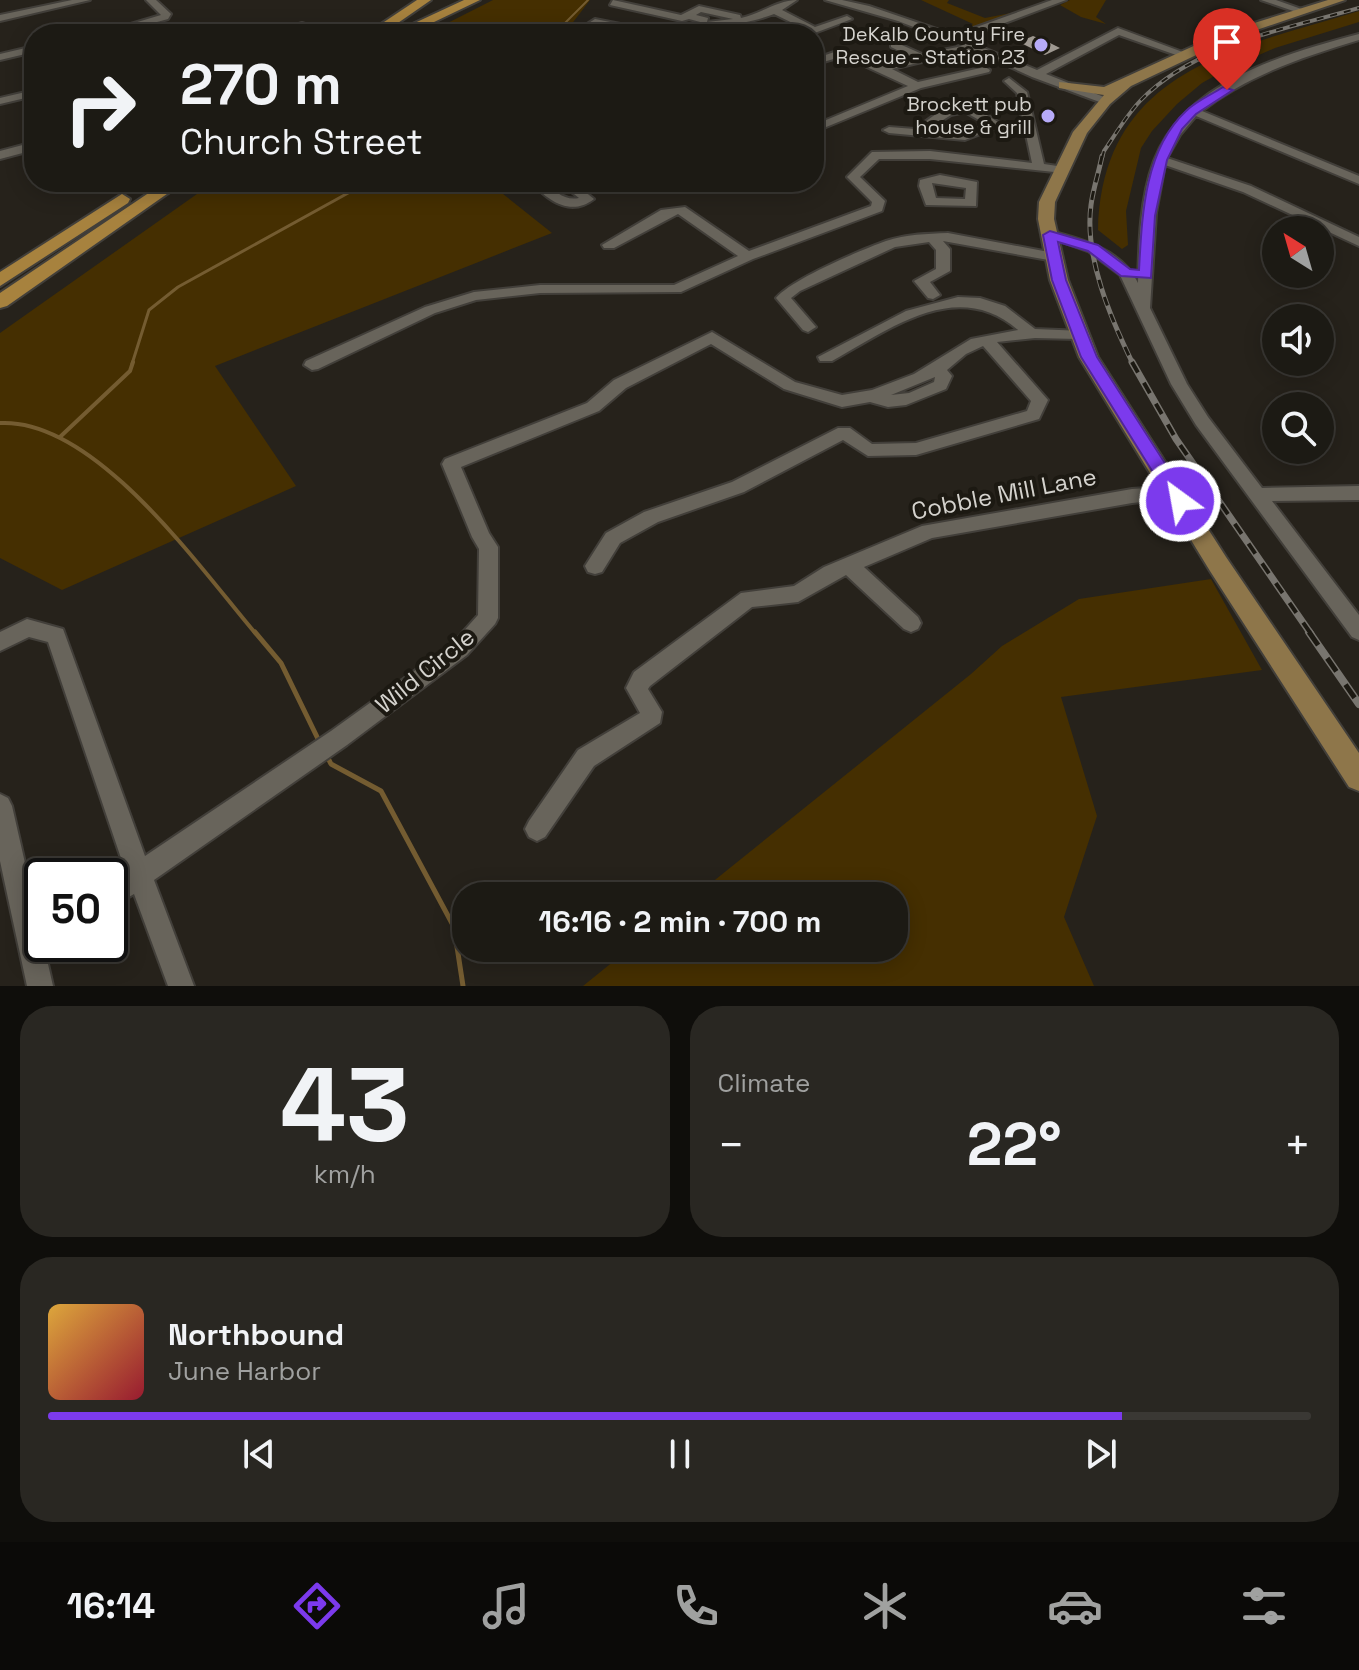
<!DOCTYPE html>
<html lang="en">
<head>
<meta charset="utf-8">
<style>
	:root { --surface:#1c1a14; --page:#292722; --text:#f1f3f6; --muted:#a0a1a0; --line:#3a3834; --accent:#7c3aed }
	body { margin:0; font-family:"Space Grotesk",sans-serif; background:var(--page); color:var(--text); height:100vh; display:flex; flex-direction:column; font-size:30px; white-space:nowrap }
	* { box-sizing:border-box; margin:0 }
	p { font-size:26px; color:var(--muted) }
	.icon { flex:none; width:44px; height:44px; fill:none; stroke:currentColor; stroke-width:2; stroke-linecap:round; stroke-linejoin:round }
	.map { position:relative; height:986px; overflow:hidden }
	.panel { display:flex; flex-direction:column; gap:20px; padding:20px; background:#0f0e0b; flex:1 }
	.panel>* { flex:none }
	.guide { position:absolute; left:24px; top:24px; width:800px; height:168px; border-radius:32px; box-shadow:0 4px 20px #0003,0 0 0 2px var(--line); background:#1c1a14; color:var(--text); overflow:hidden }
	.needle { width:52px; rotate:323deg }
	.controls { position:absolute; left:1262px; top:216px; display:grid; gap:16px }
	.controls a { display:grid; place-items:center; width:72px; height:72px; border-radius:50%; background:var(--surface); box-shadow:0 4px 20px #0003,0 0 0 2px var(--line); font-size:40px }
	.speed { position:absolute; left:24px; top:858px; display:flex; gap:16px; font-size:40px; font-weight:700; text-align:center }
	.speed>* { display:grid; place-content:center; width:104px; height:104px; border-radius:50%; background:var(--surface); box-shadow:0 4px 20px #0003,0 0 0 2px var(--line); line-height:1 }
	.speed .limit { border:4px solid #111; border-radius:12px; background:#fff; color:#111 }
	.pin { position:absolute; display:grid; place-items:center; width:68px; height:68px; color:#fff; margin:-82px -34px; border-radius:50% 50% 50% 0; rotate:-45deg; box-shadow:0 0 8px #0007 }
	.pin .icon { rotate:45deg }
	.me { position:absolute; width:88px; margin:-44px; rotate:328deg; stroke-linejoin:round; filter:drop-shadow(0 0 6px #0008) }
	.turn { display:flex; align-items:center; gap:28px; height:168px; padding:0 24px; font-size:36px }
	.turn .icon { width:104px; height:104px; stroke-width:2.5 }
	.turn b { display:block; font-size:56px; line-height:68px }
	.big { font-size:60px; font-weight:800; line-height:1.1 }
	.panel .card { flex:1; display:flex; flex-direction:column; justify-content:center; gap:12px; min-width:0; padding:0 28px; border-radius:32px; background:var(--page) }
	.panel .dial { align-items:center; gap:0 }
	.dial b { font-size:104px; line-height:1 }
	.song { display:flex; align-items:center; gap:24px }
	.cover { width:96px; height:96px; border-radius:12px; background:linear-gradient(135deg,hsl(40 70% 55%),hsl(350 70% 35%)) }
	.played { height:8px; border-radius:4px; background:linear-gradient(90deg,var(--accent) 85%,var(--line) 85%) }
	.keys { display:flex; justify-content:space-around; direction:ltr }
	.heat { display:flex; justify-content:space-between; align-items:center; font-size:44px; direction:ltr }
	.panel .tiles { flex:1; display:grid; gap:20px; grid-template-columns:1fr 1fr }
	.card:last-child { grid-column:span 2 }
	.trip { position:absolute; left:452px; top:882px; width:456px; height:80px; border-radius:32px; background:var(--surface); box-shadow:0 4px 20px #0003,0 0 0 2px var(--line); font-weight:800; line-height:80px; text-align:center }
	.dock { display:flex; height:128px; justify-content:space-around; align-items:center; background:#0b0a08; color:var(--muted) }
	.dock .icon { width:56px; height:56px }
	.dock .selected { color:var(--accent) }
	.dock b { font-size:36px; color:var(--text) }
	.map>svg:first-child { display:block }
</style>
</head>
<body>
<div class="map">
<svg width="1359" height="986" viewBox="0 0 1359 986">
	<rect width="100%" height="100%" fill="#26221b"/>
	<path fill="#452f01" d="M 493,0 L 590,0 L 564,34 L 426,34 Z
		M 921,0 L 949,0 L 947,3 L 985,18 L 1016,12 L 971,29 L 969,28 L 973,24 Z
		M 1070,0 L 1106,0 L 1096,17 L 1106,24 L 1081,17 L 1060,5 Z
		M 1359,11 L 1359,22 L 1275,48 L 1227,69 L 1202,83 L 1177,104 L 1152,131 L 1141,148 L 1126,211 L 1128,245 L 1122,249 L 1098,230 C 1102,70 1235,49 1359,11 Z
		M 214,182 L 488,182 L 552,233 L 215,366 L 296,486 L 62,590 L 0,558 L 0,333 Z
		M 1211,579 L 1262,670 L 1061,697 L 1097,816 L 1064,917 L 1094,986 L 583,986 L 630,948 L 894,948 L 894,896 L 695,896 L 971,674 L 1002,646 L 1079,599 Z"/>
	<g fill="none" stroke-linecap="round" stroke-linejoin="round">
		<path stroke="#745c31" stroke-width="2" d="M 554,34 L 588,0"/>
		<path stroke="#745c31" stroke-width="3" d="M 132,364 L 149,310 L 178,287 L 368,182"/>
		<path stroke="#745c31" stroke-width="4" d="M 0,423 C 95,418 199,567 256,634
			M 61,436 L 130,371 L 133,362"/>
		<path stroke="#745c31" stroke-width="5" d="M 255,632 L 281,663 L 320,743
			M 326,754 L 331,764 L 381,791 L 454,927 L 463,986"/>
	</g>
	<path fill="#9f9991" d="M 1033,36 L 1048,42 L 1060,48 L 1045,55 L 1019,42 Z"/>
	<g fill="none" stroke-linecap="round" stroke-linejoin="round">
		<g stroke="#423f3a" stroke-width="4">
			<path id="minor" d="M 72,0 L 90,0 L 0,21 L 0,15 Z
				M 146,0 L 156,0 L 171,14 L 168,19 L 113,34 L 97,34 L 161,15 Z
				M 613,0 L 681,15 L 699,6 L 740,15 L 741,18 C 760,14 778,0 797,0 L 782,10 L 815,27 L 847,16 L 852,19 L 812,34 L 798,34 L 807,30 L 774,14 C 746,25 670,37 640,34 C 625,32 611,28 597,25 L 595,27 L 617,34 L 584,30 L 584,26 L 595,19 L 656,31 L 704,23 L 689,19 L 682,21 L 610,5 ZM 701,12 L 733,19 L 707,22 L 708,18 L 696,15 Z
				M 825,0 L 842,0 L 869,6 L 954,35 L 1052,0 L 1066,0 L 962,39 L 1037,70 L 1118,28 L 1188,54 L 1179,56 L 1119,35 L 1046,74 L 1109,99 L 1110,101 L 1105,104 L 1032,77 L 973,50 L 892,69 L 918,82 L 985,67 L 990,70 L 989,72 L 921,88 L 814,132 L 814,125 L 908,86 L 843,56 L 814,65 L 814,59 L 843,49 L 883,65 L 911,57 L 891,47 L 891,43 L 895,42 L 922,54 L 963,46 L 898,21 Z
				M 1261,0 L 1276,0 L 1307,11 L 1302,14 Z
				M 302,23 L 305,24 L 305,28 L 282,34 L 266,34 Z
				M 1359,34 L 1359,40 C 1303,57 1248,75 1202,111 L 1359,176 L 1359,184 L 1196,116 L 1180,135 L 1167,158 L 1251,186 L 1359,237 L 1359,246 L 1243,192 L 1165,165 L 1156,213 L 1150,308 L 1187,384 L 1208,417 L 1262,488 L 1359,486 L 1359,500 L 1272,501 L 1359,615 L 1359,640 L 1352,637 L 1196,425 L 1171,384 L 1120,275 L 1088,251 L 1043,235 L 1050,231 C 1082,239 1122,250 1138,283 C 1139,242 1140,199 1154,161 C 1184,82 1284,54 1359,34 Z
				M 34,46 L 34,52 L 0,60 L 0,54 Z
				M 1009,78 L 1027,92 L 1044,164 L 1064,167 L 1064,173 L 930,159 L 879,159 L 860,177 L 885,201 L 882,211 L 753,259 L 681,292 L 540,293 L 476,300 L 435,313 L 318,369 L 312,370 L 304,365 L 306,361 L 425,307 L 474,292 L 540,285 L 674,285 L 738,256 L 678,214 L 614,248 L 604,248 L 602,245 L 661,210 L 685,207 L 749,251 L 871,206 L 872,202 L 847,177 L 872,152 L 930,151 L 1032,163 L 1025,130 L 996,128 L 965,140 L 889,133 L 883,130 L 889,127 L 915,129 L 936,114 L 961,106 L 977,109 L 998,122 L 1023,123 L 1017,93 L 1004,81 ZM 965,112 L 986,124 L 964,133 L 927,130 L 951,115 Z
				M 34,90 L 34,96 L 0,104 L 0,98 Z
				M 34,142 L 34,150 L 0,159 L 0,151 Z
				M 940,175 L 977,182 L 976,206 L 926,205 L 919,186 L 920,180 ZM 932,183 L 966,188 L 965,199 L 936,198 Z
				M 531,182 L 545,182 C 555,191 564,201 579,198 L 559,182 L 573,182 L 594,199 C 571,217 548,201 531,182 Z
				M 948,233 L 1054,253 L 1061,257 L 1054,261 L 943,241 L 950,249 L 950,271 L 930,282 L 940,295 L 933,299 L 928,298 L 914,281 L 936,269 L 936,250 L 929,242 L 895,247 L 800,291 L 791,298 L 816,327 L 808,332 L 803,330 L 776,298 C 792,279 861,250 886,241 C 906,234 927,234 948,233 Z
				M 958,297 L 980,298 L 1005,306 L 1035,329 L 1083,331 L 1083,337 L 1078,339 L 1035,338 L 997,342 L 1048,400 L 1039,419 L 916,455 L 868,456 L 843,440 L 744,492 L 658,522 L 620,543 L 602,572 L 595,574 L 588,572 L 585,566 L 606,533 L 644,512 L 732,482 L 838,428 L 850,428 L 872,444 L 916,443 L 1027,411 L 1031,401 L 983,346 L 966,354 L 947,370 L 952,376 L 946,389 L 906,405 L 888,407 L 870,402 L 842,407 L 784,389 L 711,344 L 626,388 L 599,411 L 461,467 L 489,533 L 498,547 L 498,618 L 495,624 L 467,655 L 347,745 L 154,880 L 194,986 L 168,986 L 134,894 L 110,908 L 110,880 L 125,870 L 48,642 L 29,637 L 0,651 L 0,632 L 27,619 L 63,629 L 145,856 L 331,731 L 453,643 L 478,615 L 479,549 L 472,537 L 442,464 L 445,459 L 587,403 L 614,380 L 712,332 L 795,382 L 842,395 L 872,390 L 914,374 L 971,339 L 1018,330 C 957,277 890,329 832,361 L 820,361 L 818,357 L 906,311 ZM 935,377 L 934,382 L 909,393 L 891,395 Z
				M 1175,486 L 1184,493 L 1181,498 L 1132,503 L 932,538 L 864,567 L 918,617 L 921,623 L 918,629 L 911,632 L 904,629 L 846,575 L 798,602 L 752,607 L 650,686 L 648,689 L 662,712 L 660,723 L 594,766 L 545,837 L 537,841 L 529,837 L 525,829 L 529,821 L 578,750 L 640,713 L 626,688 L 634,672 L 741,593 L 794,586 L 824,567 L 922,526 L 1132,489 Z
				M 0,794 L 8,798 L 12,806 L 53,986 L 27,986 L 0,861 Z"/>
		</g>
		<g stroke="#423f3a" stroke-width="4">
			<path id="major" d="M 1328,0 L 1345,0 L 1230,39 L 1131,86 L 1110,104 L 1087,133 L 1055,202 L 1054,219 L 1068,280 L 1098,357 L 1226,557 L 1359,753 L 1359,791 L 1349,787 L 1210,571 L 1079,357 L 1050,280 L 1038,219 L 1039,202 L 1073,132 L 1104,95 L 1059,88 L 1059,82 L 1104,87 L 1222,33 Z"/>
		</g>
		<g stroke="#423f3a" stroke-width="4">
			<path id="highway" d="M 417,0 L 431,0 L 382,34 L 366,34 Z
				M 464,0 L 480,0 L 409,34 L 391,34 Z
				M 165,182 L 184,182 L 7,306 L 0,308 L 0,293 Z
				M 122,194 L 130,199 L 128,203 L 0,286 L 0,272 Z"/>
		</g>
		<use href="#minor" fill="#68645b" fill-rule="evenodd"/>
		<use href="#major" fill="#8e764a" fill-rule="evenodd"/>
		<use href="#highway" fill="#a7823e" fill-rule="evenodd"/>
		<g stroke="#78756f" stroke-width="4">
			<path id="rail-far3" d="M 1102,158 L 1104,151 C 1115,135 1126,116 1140,101 C 1195,44 1286,29 1359,8"/>
		</g>
		<g stroke="#78756f" stroke-width="5">
			<path id="rail-far2" d="M 1102,156 C 1099,172 1093,189 1091,205 C 1084,257 1111,319 1133,364"/>
		</g>
		<g stroke="#78756f" stroke-width="7">
			<path id="rail-far1" d="M 1132,362 L 1176,439 L 1311,634"/>
		</g>
		<g stroke="#78756f" stroke-width="8">
			<path id="rail" d="M 1309,632 L 1359,704"/>
		</g>
		<use href="#rail-far3" stroke="#1c1912" stroke-width="2" stroke-dasharray="7" stroke-linecap="butt"/>
		<use href="#rail-far2" stroke="#1c1912" stroke-width="3" stroke-dasharray="9" stroke-linecap="butt"/>
		<use href="#rail-far1" stroke="#1c1912" stroke-width="4" stroke-dasharray="12" stroke-linecap="butt"/>
		<use href="#rail" stroke="#1c1912" stroke-width="5" stroke-dasharray="16" stroke-linecap="butt"/>
	</g>
	<path fill="#7c3aed" stroke="#51269a" stroke-width="2" d="M 1223,87 L 1233,90 L 1196,114 L 1182,129 L 1167,160 L 1155,216 L 1151,278 L 1121,276 L 1088,251 L 1058,242 L 1066,280 L 1097,357 L 1186,496 L 1189,501 L 1186,506 L 1174,506 L 1081,357 L 1052,280 L 1043,235 L 1050,231 L 1098,245 L 1130,269 L 1139,270 C 1142,216 1144,150 1186,111 C 1196,101 1211,95 1223,87 Z"/>
	<g fill="#b7abf8" stroke="#1c1912" stroke-width="3">
		<circle cx="1041" cy="45" r="8"/>
		<circle cx="1048" cy="116" r="8"/>
	</g>
	<g text-anchor="middle" stroke-width="8" stroke-linejoin="round" paint-order="stroke">
		<g font-size="20" fill="#d4d2cd" stroke="#1c1912" text-anchor="end">
			<text x="1025" y="41">DeKalb County Fire<tspan x="1025" dy="23">Rescue - Station 23</tspan></text>
			<text x="1032" y="111">Brockett pub<tspan x="1032" dy="23">house &amp; grill</tspan></text>
		</g>
		<g font-size="24" fill="#d4d2cd" stroke="#1c1912">
			<text transform="translate(1004 494) rotate(-11)" y="8">Cobble Mill Lane</text>
			<text transform="translate(425 671) rotate(-39)" y="8">Wild Circle</text>
		</g>
	</g>
</svg>
<div class="controls">
<a><svg class="needle" viewBox="-14 -14 28 28"><path d="M0-13l5 13h-10z" fill="#e53935"/><path d="M0 13l5-13h-10z" fill="#a0a1a0"/></svg></a>
<a><svg class="icon" aria-label="sound" viewBox="0 0 24 24"><path d="M4 9h4l5-4v14l-5-4H4zM17 9q2 3 0 6"/></svg></a>
<a><svg class="icon" aria-label="search" viewBox="0 0 24 24"><circle cx="10" cy="10" r="6"/><path d="M15 15l6 6"/></svg></a>
</div>
<div class="speed"><div class="limit">50</div></div>
<div class="pin" style="left:1227px;top:90px;background:#d93025"><svg class="icon" aria-label="arrive" viewBox="0 0 24 24"><path d="M6 21V4h12l-3 4 3 4H6"/></svg></div>
<svg class="me" style="left:1180px;top:501px" viewBox="-20 -20 40 40"><circle r="17" fill="#7c3aed" stroke="#fff" stroke-width="3"/><path d="M0-11L8 9 0 5-8 9z" fill="#fff"/></svg>
<div class="trip">16:16 · 2 min · 700 m</div>
<div class="guide">
<div class="turn"><svg class="icon" aria-label="right" viewBox="0 0 24 24"><path d="M7 20v-9h11M14 6l5 5-5 5"/></svg><div><b>270 m</b>Church Street</div></div>
</div>
</div>
<section class="panel">
<div class="tiles">
<div class="card dial"><b>43</b><p>km/h</p></div>
<div class="card"><p>Climate</p>
<div class="heat"><a>−</a><b class="big">22°</b><a>+</a></div>
</div>
<div class="card">
<div class="song"><i class="cover"></i><div><b>Northbound</b><p>June Harbor</p></div></div>
<div class="played"></div>
<div class="keys"><svg class="icon" aria-label="previous" viewBox="0 0 24 24"><path d="M18 5L8 12l10 7zM5 5v14"/></svg><svg class="icon" aria-label="pause" viewBox="0 0 24 24"><path d="M8 5v14M16 5v14"/></svg><svg class="icon" aria-label="next" viewBox="0 0 24 24"><path d="M6 5l10 7-10 7zM19 5v14"/></svg></div>
</div>
</div>
</section>
<nav class="dock">
<b>16:14</b>
<svg class="icon selected" aria-label="directions" viewBox="0 0 24 24"><path d="M12 3l9 9-9 9-9-9zM9 14v-3h6M13 9l2 2-2 2"/></svg>
<svg class="icon" aria-label="music" viewBox="0 0 24 24"><path d="M9 18V5l10-2v13"/><circle cx="6" cy="18" r="3"/><circle cx="16" cy="16" r="3"/></svg>
<svg class="icon" aria-label="phone" viewBox="0 0 24 24"><path d="M5 4h4l2 5-3 2q2 4 5 5l2-3 5 2v4C11 20 4 13 5 4z"/></svg>
<svg class="icon" aria-label="climate" viewBox="0 0 24 24"><path d="M12 3v18M4 7l16 10M4 17L20 7"/></svg>
<svg class="icon" aria-label="car" viewBox="0 0 24 24"><path d="M5 17H2v-5l4-1 3-4h7l3 4 3 1v5h-3M9 17h6M6 11h13"/><circle cx="7" cy="17" r="2"/><circle cx="17" cy="17" r="2"/></svg>
<svg class="icon" aria-label="filters" viewBox="0 0 24 24"><path d="M4 7h16M4 17h16"/><circle cx="9" cy="7" r="2"/><circle cx="15" cy="17" r="2"/></svg>
</nav>
</body>
</html>
